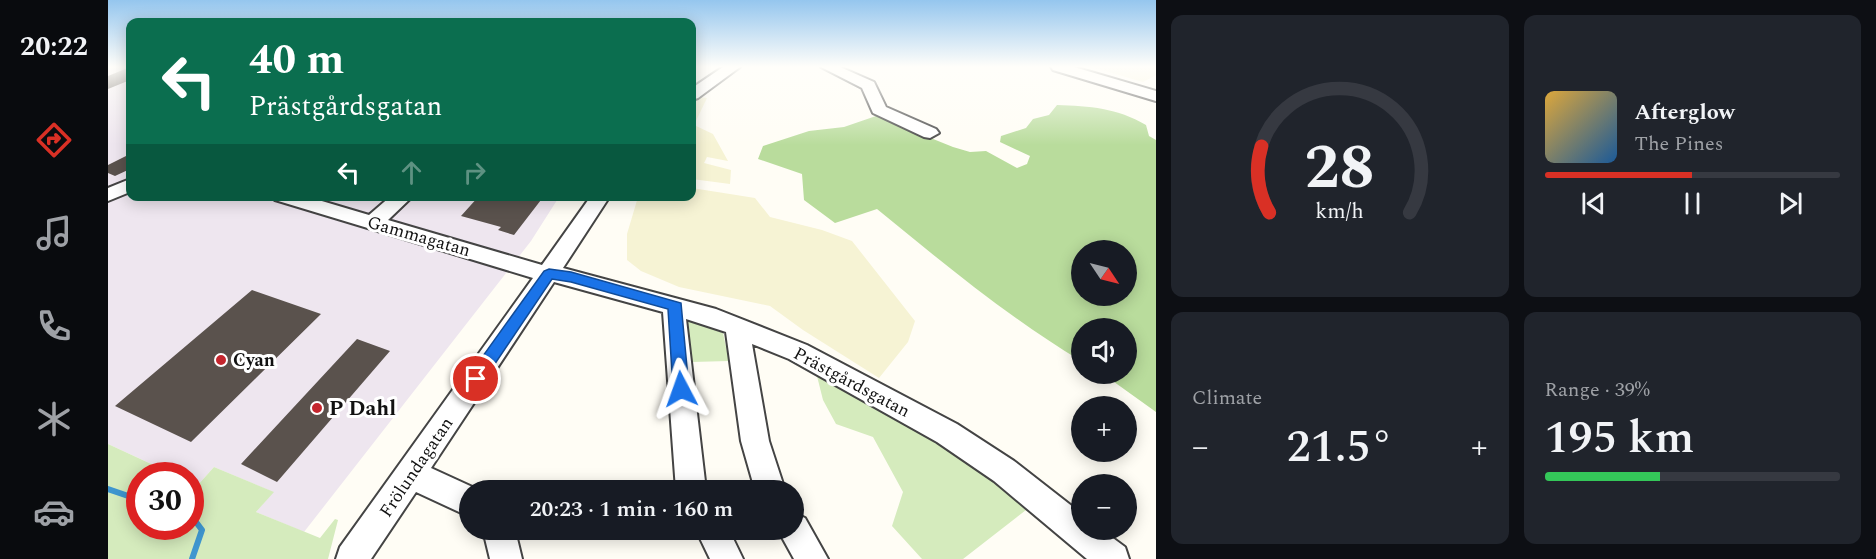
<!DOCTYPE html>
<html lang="en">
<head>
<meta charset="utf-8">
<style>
	:root { --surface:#171b24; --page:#20242c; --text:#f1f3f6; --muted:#9ea1a6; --line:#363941; --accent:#d93025 }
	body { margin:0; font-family:Spectral,serif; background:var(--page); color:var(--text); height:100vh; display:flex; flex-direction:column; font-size:22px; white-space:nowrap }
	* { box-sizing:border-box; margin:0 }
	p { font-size:20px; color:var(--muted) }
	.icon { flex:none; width:33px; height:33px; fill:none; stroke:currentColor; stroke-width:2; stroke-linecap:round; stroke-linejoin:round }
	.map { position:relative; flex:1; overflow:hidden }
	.panel { display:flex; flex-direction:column; gap:15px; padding:15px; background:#0d0f14; width:720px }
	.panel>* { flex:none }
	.banner { position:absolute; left:18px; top:18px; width:570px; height:183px; border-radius:12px; box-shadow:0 3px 15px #0003; background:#0b6e4f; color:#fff; overflow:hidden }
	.needle { width:39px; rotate:125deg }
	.controls { position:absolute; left:963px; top:240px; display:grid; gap:12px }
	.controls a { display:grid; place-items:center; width:66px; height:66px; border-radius:50%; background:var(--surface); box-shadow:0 3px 15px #0003; font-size:30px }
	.speed { position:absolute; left:18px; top:462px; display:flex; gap:12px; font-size:30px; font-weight:700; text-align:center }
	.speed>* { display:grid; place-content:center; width:78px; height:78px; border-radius:50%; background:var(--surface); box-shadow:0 3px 15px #0003; line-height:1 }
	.speed .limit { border:9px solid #d22; background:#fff; color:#111 }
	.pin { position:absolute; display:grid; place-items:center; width:51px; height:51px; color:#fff; margin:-26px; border:3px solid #fff; border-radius:50%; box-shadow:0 2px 6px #0007 }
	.me { position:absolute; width:66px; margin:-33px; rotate:356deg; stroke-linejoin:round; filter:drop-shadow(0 0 4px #0008) }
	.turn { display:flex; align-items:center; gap:21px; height:126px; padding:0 24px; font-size:27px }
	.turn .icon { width:78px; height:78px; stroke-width:2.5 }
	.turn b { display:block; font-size:42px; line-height:51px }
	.lanes { display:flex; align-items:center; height:57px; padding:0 24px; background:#0003; justify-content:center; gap:30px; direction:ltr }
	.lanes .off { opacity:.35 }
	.big { font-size:45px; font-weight:600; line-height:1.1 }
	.panel .tile { flex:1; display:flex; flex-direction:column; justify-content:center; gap:9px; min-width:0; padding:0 21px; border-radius:12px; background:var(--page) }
	.panel .dial { align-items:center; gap:0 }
	.dial svg { height:156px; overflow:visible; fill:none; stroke:var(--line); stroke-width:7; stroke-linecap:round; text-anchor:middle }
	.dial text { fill:var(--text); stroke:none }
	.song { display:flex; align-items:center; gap:18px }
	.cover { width:72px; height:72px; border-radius:9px; background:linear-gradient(135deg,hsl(40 70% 55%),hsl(210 70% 35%)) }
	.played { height:6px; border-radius:3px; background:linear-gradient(90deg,var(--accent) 50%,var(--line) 50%) }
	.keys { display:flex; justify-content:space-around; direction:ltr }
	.heat { display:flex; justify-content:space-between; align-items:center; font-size:33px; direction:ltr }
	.charge { height:9px; border-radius:4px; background:linear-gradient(90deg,#34c759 39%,var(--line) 0) }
	.panel .tiles { flex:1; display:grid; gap:15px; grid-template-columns:repeat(2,1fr) }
	.trip { position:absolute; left:351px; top:480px; width:345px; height:60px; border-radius:30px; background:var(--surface); box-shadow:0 3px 15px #0003; font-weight:600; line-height:60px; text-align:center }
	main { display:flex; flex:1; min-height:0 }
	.menu { display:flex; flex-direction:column; width:108px; justify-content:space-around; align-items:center; background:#090b0e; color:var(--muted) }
	.menu .icon { width:42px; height:42px }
	.menu .active { color:var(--accent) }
	.menu b { font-size:27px; color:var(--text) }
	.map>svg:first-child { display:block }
</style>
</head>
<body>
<main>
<nav class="menu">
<b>20:22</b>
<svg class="icon active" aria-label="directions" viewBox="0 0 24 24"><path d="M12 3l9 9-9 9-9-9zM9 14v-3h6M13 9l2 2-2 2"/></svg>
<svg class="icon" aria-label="music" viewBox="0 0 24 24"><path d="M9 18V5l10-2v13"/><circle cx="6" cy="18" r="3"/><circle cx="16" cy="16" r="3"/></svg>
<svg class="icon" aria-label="phone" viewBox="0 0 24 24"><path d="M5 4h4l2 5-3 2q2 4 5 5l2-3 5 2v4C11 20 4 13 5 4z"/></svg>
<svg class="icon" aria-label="climate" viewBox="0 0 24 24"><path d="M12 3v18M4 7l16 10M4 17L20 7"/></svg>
<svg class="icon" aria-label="car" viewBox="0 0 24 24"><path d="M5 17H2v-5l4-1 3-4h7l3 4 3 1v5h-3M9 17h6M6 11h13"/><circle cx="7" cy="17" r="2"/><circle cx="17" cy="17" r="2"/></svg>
</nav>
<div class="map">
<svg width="1048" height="559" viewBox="0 0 1048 559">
	<rect width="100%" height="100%" fill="#fffdf5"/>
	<path fill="#eee6ef" d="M 22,67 L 22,196 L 451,197 L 423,241 L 196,532 L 148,512 L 165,492 L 106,467 L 89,486 L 83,483 L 82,476 L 67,475 L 0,444 L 0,68 Z"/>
	<path fill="#f6f3d4" d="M 984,67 L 1048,67 L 1048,75 L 1035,82 Z
		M 592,97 L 599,98 L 586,125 L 605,134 L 620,161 L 599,157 L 596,163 L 623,170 L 622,184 L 584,179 L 584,103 Z
		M 584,188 L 647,198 L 662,217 L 714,230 L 744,241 L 807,321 L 800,342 L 771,378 L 695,330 L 662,306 L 571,287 L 533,271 L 519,260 L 519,234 L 530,197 L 584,196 Z"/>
	<path fill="#d5ebbd" d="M 576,316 L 615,333 L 621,361 L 584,362 Z
		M 707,368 C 781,409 856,452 918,510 L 855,559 L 814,559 L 784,526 L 795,492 L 765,437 L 728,424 L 715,400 Z
		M 0,444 L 67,475 L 32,476 L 32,526 L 82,526 L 83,483 L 89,486 L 106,467 L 166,492 L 148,512 L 212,538 L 227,519 L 230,520 L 220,559 L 0,559 Z"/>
	<path fill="#b9dc9c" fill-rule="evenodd" d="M 949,105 C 982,106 1009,108 1038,125 L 1041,136 L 1048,140 L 1048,412 L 995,374 L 1018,374 L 1018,328 L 974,328 L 973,361 C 900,317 835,263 769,209 L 727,223 L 696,200 L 694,174 L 650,159 L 655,146 L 701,131 L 736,127 L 768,116 L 845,147 L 862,152 L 878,151 L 909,168 L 919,164 L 922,156 L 892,142 L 893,136 L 918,128 L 925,119 L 941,115 ZM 974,250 L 1018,250 L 1018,296 L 974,296 Z"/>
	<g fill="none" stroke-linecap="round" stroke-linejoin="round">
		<path stroke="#3f96cf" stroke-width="6" d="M 0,489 L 32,500
			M 82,514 L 94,530 L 84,559"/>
	</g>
	<path fill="#5a524d" d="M 22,67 L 22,80 L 0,89 L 0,76 Z
		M 22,154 L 22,169 L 7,176 L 0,173 L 0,165 Z
		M 371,196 L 436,196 L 406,235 L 390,230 L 393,227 L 353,216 Z
		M 144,290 L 213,314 L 83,442 L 7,406 Z
		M 249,339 L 282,351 L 169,482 L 133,464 Z"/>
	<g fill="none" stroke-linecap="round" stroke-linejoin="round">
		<g stroke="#444" stroke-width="4">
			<path id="minor" d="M 615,67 L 632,67 L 590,98 L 584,100 L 584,88 Z
				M 713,67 L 732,67 L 766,82 L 778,107 L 828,129 L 831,133 L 822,138 L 816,137 L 765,113 L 754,88 Z
				M 943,67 L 966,67 L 1048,91 L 1048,101 L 945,70 Z
				M 22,179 L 22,192 L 0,201 L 0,188 Z
				M 165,196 L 197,196 L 261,215 L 283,196 L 305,196 L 280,220 L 434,265 L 483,196 L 502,196 L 455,268 L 608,309 L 699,345 L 849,424 L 906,461 L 974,514 L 974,530 L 994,530 L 1017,547 L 1021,559 L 979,559 L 886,481 L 829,442 L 681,359 L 644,344 L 661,441 L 677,490 L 647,490 L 633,441 L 618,332 L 578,319 L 598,490 L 568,490 L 555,312 L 446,282 L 323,468 L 371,490 L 362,490 L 362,517 L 308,492 L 263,559 L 228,559 L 232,547 L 425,278 L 167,200 Z
				M 686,513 L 697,518 L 720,559 L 686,559 L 670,530 L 686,530 Z
				M 375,530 L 407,530 L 414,559 L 382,559 Z
				M 588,530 L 621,530 L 635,559 L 602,559 Z"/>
		</g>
		<use href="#minor" fill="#fff" fill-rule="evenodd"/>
	</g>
	<linearGradient id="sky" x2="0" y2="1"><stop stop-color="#95c6ee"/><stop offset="0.46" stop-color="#fffefa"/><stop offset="1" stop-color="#fffefa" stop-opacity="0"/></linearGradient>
	<rect width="1048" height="145" fill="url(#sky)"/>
	<path fill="#1a73e8" stroke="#114b97" stroke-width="1.5" d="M 441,269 L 463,272 L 573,303 L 581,389 L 579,394 L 568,394 L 565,389 L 560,309 L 463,282 L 444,279 L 374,383 L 362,383 L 360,379 L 362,374 L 436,271 Z"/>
	<g fill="#c4262e" stroke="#fff" stroke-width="2">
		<circle cx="113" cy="360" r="6"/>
		<circle cx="209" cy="408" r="6"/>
	</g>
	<g text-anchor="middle" stroke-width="6" stroke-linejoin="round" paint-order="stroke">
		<g font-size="18" fill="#111" stroke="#fff">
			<text transform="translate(311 236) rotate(16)" y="6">Gammagatan</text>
			<text transform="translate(744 382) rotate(28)" y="6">Prästgårdsgatan</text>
			<text transform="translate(308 467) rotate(-56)" y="6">Frölundagatan</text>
		</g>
		<g font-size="18" font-weight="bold" fill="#111" stroke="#fff" text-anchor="start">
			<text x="125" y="366">Cyan</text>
		</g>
		<g font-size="21" font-weight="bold" fill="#111" stroke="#fff" text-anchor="start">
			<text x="221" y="415">P Dahl</text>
		</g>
	</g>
</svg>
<div class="controls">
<a><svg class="needle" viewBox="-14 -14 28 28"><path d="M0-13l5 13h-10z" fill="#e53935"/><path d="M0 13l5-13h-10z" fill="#9ea1a6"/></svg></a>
<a><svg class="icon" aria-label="sound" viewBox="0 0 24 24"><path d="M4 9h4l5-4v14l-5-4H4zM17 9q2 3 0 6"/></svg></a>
<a>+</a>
<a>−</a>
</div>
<div class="speed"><div class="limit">30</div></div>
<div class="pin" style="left:368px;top:379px;background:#d93025"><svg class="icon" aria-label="arrive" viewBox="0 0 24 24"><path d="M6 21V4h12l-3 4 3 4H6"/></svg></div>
<svg class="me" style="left:573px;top:389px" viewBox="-20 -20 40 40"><path d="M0-17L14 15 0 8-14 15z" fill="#1a73e8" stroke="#fff" stroke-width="4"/></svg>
<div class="trip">20:23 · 1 min · 160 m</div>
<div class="banner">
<div class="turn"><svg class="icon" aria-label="left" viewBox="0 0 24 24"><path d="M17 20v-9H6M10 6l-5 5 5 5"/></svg><div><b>40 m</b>Prästgårdsgatan</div></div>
<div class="lanes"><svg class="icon" aria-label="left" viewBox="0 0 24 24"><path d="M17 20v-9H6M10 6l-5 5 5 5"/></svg><svg class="icon off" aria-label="ahead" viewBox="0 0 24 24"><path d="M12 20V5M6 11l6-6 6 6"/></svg><svg class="icon off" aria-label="right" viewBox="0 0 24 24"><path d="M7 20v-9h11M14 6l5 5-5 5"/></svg></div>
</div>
</div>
<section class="panel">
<div class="tiles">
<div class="tile dial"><svg viewBox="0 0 100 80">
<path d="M14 69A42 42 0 1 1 86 69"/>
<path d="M14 69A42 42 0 0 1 10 35" stroke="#d93025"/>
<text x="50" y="56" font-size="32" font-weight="700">28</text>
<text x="50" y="72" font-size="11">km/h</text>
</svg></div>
<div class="tile">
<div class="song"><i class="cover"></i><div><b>Afterglow</b><p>The Pines</p></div></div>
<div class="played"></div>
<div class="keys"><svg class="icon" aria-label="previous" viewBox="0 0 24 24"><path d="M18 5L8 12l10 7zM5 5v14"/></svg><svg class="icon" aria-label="pause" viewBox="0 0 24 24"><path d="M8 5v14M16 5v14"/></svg><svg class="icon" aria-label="next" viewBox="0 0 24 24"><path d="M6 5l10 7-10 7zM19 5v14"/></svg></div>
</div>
<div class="tile"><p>Climate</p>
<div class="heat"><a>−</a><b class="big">21.5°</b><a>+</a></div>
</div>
<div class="tile"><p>Range · 39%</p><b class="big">195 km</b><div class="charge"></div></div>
</div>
</section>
</main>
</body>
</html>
